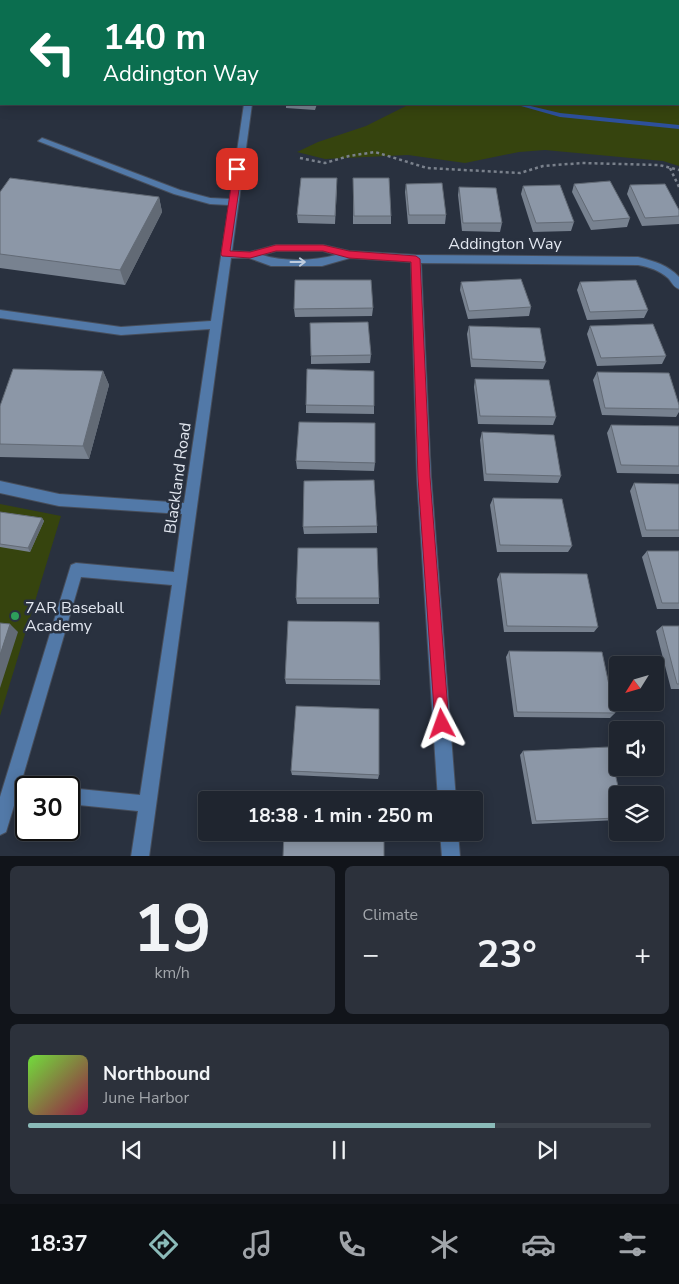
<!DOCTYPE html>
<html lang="en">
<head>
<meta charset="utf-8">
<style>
	:root { --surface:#1f252f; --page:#2c313b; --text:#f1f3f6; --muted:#a1a5aa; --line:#3c424b; --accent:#8bbbb9 }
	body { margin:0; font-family:"Nunito Sans",sans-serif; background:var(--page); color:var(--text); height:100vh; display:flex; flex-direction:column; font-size:19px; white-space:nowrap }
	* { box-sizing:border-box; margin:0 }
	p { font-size:16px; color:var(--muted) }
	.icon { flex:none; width:28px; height:28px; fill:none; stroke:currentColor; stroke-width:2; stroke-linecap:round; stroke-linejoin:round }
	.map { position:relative; height:856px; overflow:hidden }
	.sheet { display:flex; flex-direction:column; gap:10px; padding:10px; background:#11141a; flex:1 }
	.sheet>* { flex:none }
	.hud { position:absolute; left:0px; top:0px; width:680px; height:105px; box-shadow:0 2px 12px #0003,0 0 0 1px var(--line); background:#0b6e4f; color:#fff; overflow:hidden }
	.needle { width:32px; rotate:233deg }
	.buttons { position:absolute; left:609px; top:656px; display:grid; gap:10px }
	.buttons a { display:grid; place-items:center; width:55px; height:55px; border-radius:5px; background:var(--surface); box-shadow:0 2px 12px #0003,0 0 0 1px var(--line); font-size:25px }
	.speed { position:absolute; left:15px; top:776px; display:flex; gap:10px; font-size:25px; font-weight:700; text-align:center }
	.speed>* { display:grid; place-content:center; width:65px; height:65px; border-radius:50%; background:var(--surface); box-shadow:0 2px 12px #0003,0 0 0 1px var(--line); line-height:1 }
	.speed .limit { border:2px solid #111; border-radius:8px; background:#fff; color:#111 }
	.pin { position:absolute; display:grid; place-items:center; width:42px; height:42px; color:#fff; margin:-21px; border-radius:10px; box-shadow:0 2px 8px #0006 }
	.me { position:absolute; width:55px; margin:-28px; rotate:356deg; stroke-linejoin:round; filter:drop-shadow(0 0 4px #0008) }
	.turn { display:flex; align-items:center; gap:18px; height:105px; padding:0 20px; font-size:22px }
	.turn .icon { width:65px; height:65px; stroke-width:2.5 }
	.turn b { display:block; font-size:35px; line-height:42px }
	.big { font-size:38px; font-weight:700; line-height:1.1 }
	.sheet .widget { flex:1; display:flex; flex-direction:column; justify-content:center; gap:8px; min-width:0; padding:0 18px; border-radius:8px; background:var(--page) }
	.sheet .dial { align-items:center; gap:0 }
	.dial b { font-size:65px; line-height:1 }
	.song { display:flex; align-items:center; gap:15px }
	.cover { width:60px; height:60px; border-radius:8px; background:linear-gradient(135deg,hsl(100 70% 55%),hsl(340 70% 35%)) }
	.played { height:5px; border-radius:2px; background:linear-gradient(90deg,var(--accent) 75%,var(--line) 75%) }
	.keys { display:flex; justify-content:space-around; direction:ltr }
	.heat { display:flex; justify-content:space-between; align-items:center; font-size:28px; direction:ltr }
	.sheet .tiles { flex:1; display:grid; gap:10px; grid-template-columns:1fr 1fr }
	.widget:last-child { grid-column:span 2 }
	.trip { position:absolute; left:198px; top:791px; width:285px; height:50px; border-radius:5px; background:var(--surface); box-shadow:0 2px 12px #0003,0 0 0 1px var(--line); font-weight:700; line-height:50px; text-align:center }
	.tab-bar { display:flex; height:80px; justify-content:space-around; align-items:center; background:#0c0f13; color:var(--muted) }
	.tab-bar .icon { width:35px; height:35px }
	.tab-bar .on { color:var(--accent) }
	.tab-bar b { font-size:22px; color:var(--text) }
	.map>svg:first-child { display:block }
</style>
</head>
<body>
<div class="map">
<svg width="679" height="857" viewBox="0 0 679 857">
	<rect width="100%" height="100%" fill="#29313f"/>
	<path fill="#36440e" d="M 679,62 L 679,166 L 663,161 L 545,150 L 519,152 L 465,163 L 408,155 L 325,159 L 297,152 L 318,142 L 366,126 L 410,104 L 679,104 Z
		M 0,504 L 61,516 L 0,716 Z"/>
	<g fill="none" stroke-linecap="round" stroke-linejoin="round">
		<path fill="#2d509b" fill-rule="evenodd" d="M 61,0 L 73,0 L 74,1 L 63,1 Z
			M 80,0 L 126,0 L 127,1 L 79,1 Z
			M 514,104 L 522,104 L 560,113 L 679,125 L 679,129 L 560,117 Z"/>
		<g stroke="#474e5b" stroke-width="2">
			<path id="minor" d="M 240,0 L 260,0 L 261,1 L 241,1 Z
				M 244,104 L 252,104 L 232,251 L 250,252 L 276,245 L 323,245 L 349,251 L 416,255 L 638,257 C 654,261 668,265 679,277 L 679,289 C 673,287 672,282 668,278 C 659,270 649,267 638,265 L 421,263 L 431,477 L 456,800 L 438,800 L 417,477 L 411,262 L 350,258 L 322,266 L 271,266 L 249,258 L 231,258 L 149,857 L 131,857 L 138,811 L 69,804 L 69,788 L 140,795 L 172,585 L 81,577 L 21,783 L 33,788 L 26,788 L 26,800 L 16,799 L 6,832 L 0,835 L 0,797 L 71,565 L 76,563 L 174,572 L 182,514 L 59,506 L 0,493 L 0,481 L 59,494 L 184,503 L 210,329 L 121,335 L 0,318 L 0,310 L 121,327 L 211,321 L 229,205 L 210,204 L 174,194 L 38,141 L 42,138 L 45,139 L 180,190 L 210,198 L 230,199 ZM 276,251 L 323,251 L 336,255 C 314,261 284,262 262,255 Z
				M 440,832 L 458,832 L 460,857 L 442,857 Z"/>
		</g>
		<path stroke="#7a818c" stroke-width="2.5" stroke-dasharray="3 3" stroke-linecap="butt" d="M 300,158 L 325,163 L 349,156 L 375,152 L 427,168 L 520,173 L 543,166 L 582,163 L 659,165 L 679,170
			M 670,168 L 679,187"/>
		<use href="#minor" fill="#5279a8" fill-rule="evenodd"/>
	</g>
	<path fill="#788290" d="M 537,0 L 562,0 L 561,1 L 542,1 Z
		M 589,0 L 620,0 L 619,1 L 590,1 Z
		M 286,104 L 317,104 L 315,110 L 286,108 Z
		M 353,178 L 391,216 L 391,224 L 353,224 Z
		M 406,184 L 446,215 L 445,224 L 408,224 L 405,192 Z
		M 574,184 L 630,218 L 627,227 L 591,230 L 572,192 Z
		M 630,185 L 679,210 L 679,224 L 642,226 L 627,194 Z
		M 523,186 L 574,222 L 571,231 L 533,232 L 521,194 Z
		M 337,187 L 335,224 L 298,223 L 297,215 Z
		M 459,187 L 502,223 L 500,232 L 462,231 L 458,195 Z
		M 0,192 L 159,197 L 162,212 L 125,285 L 0,268 Z
		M 461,282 L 531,307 L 529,316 L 468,319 L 460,290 Z
		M 580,282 L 648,310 L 644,318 L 587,320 L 577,290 Z
		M 373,308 L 372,316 L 295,317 L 294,309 Z
		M 469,326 L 546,362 L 543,369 L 471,367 L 467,334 Z
		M 590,326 L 666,356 L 662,364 L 597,366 L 587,334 Z
		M 371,355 L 370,363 L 311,364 L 311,356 Z
		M 103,371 L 109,385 L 89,459 L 0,457 L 0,406 Z
		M 597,372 L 679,405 L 679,412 L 676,417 L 602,415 L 593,380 Z
		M 475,379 L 556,417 L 553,425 L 478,424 L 474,387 Z
		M 306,405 L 374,406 L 374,414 L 306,413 Z
		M 611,425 L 679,426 L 679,474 L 617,473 L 607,433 Z
		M 482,432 L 561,476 L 558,483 L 484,481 L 480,440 Z
		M 296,461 L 375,463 L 374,471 L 297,469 Z
		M 634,483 L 679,484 L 679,537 L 642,537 L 630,491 Z
		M 493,498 L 572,546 L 568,552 L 497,552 L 490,505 Z
		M 0,512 L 42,518 L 44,521 L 30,552 L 0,547 Z
		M 377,526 L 377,533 L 304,534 L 303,527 Z
		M 647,551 L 679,551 L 679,609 L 657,609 L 642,557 Z
		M 500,573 L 598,627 L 594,632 L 504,632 L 497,579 Z
		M 296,598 L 379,598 L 379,604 L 297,604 Z
		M 662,626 L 679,626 L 679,689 L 671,689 L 656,631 Z
		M 509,651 L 615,713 L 610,718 L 514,717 L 506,657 Z
		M 285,679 L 380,680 L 380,685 L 286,684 Z
		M 523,751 L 618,795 L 618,820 L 532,824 L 520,755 Z
		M 291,771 L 379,775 L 378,779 L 292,775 Z"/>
	<path fill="#626a75" d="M 159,197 L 162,212 L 125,285 L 120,270 Z
		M 103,371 L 109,385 L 89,459 L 83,446 Z
		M 42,518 L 44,521 L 30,552 L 28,548 Z
		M 10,624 L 18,632 L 0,688 L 0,655 Z"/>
	<path fill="#8c97a7" stroke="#626a75" d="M 10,178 L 159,197 L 120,270 L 0,254 L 0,192 Z
		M 301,178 L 337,178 L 335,216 L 297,215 Z
		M 353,178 L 389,178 L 391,216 L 354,216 Z
		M 610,181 L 630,218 L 593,221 L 574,184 Z
		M 442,183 L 446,215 L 409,215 L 406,184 Z
		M 665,184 L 679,210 L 679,216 L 645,218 L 630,185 Z
		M 560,185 L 574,222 L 536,223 L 523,186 Z
		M 459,187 L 496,188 L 502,223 L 463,223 Z
		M 521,279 L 531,307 L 469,311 L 461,282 Z
		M 295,280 L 371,280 L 373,308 L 294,309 Z
		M 636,280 L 648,310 L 590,312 L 580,282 Z
		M 368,322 L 371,355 L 311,356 L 310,323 Z
		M 653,324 L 666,356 L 601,358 L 590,326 Z
		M 469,326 L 540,328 L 546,362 L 472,359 Z
		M 13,369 L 103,371 L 83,446 L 0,444 L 0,406 Z
		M 307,369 L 374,371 L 374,406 L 306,405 Z
		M 597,372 L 669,373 L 679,405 L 679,409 L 605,408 Z
		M 475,379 L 549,380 L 556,417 L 480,416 Z
		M 299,422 L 375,423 L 375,463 L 296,461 Z
		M 611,425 L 679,426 L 679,466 L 621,465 Z
		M 482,432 L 554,435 L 561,476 L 486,474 Z
		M 374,480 L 377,526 L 303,527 L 304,481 Z
		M 634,483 L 679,484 L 679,530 L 646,530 Z
		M 493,498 L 562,499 L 572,546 L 500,545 Z
		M 0,512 L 42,518 L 28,548 L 0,544 Z
		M 298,548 L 377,548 L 379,598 L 296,598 Z
		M 647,551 L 679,551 L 679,603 L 662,603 Z
		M 500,573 L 587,574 L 598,627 L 507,626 Z
		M 288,621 L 379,622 L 380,680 L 285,679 Z
		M 0,623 L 10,624 L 0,655 Z
		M 662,626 L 679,626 L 679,684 L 677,684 Z
		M 509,651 L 602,652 L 615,713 L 517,712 Z
		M 296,706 L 379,709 L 379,775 L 291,771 Z
		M 609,747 L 620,795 L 618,795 L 618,818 L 536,821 L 523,751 Z
		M 284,832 L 384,832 L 384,857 L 283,857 Z"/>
	<defs><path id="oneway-shaft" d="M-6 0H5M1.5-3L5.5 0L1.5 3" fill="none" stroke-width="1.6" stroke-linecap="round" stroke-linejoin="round" transform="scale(1.25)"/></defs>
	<use stroke="#beccde" href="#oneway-shaft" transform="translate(298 262)"/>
	<path fill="#e11d48" stroke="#92132f" d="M 234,167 L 242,169 L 230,251 L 250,252 L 276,245 L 323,245 L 349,251 L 416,256 L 420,259 L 430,477 L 449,724 L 447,729 L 442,731 L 437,729 L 435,724 L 418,477 L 411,262 L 349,258 L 323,251 L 276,251 L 250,258 L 222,256 L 221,254 Z"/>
	<circle fill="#2e9e5b" stroke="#29313f" stroke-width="2" cx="15" cy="616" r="5"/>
	<g text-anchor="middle" stroke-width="5" stroke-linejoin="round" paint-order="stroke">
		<g font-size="16" fill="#e2e7f0" stroke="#29313f">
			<text x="505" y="249">Addington Way</text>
			<text transform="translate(177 478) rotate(-82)" y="6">Blackland Road</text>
		</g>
		<g font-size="16" fill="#e2e7f0" stroke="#29313f" text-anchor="start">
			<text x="25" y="613">7AR Baseball<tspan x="25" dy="18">Academy</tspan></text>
		</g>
	</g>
</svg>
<div class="buttons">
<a><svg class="needle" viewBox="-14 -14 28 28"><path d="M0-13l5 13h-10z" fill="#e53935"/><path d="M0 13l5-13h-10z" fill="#a1a5aa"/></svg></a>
<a><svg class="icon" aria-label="sound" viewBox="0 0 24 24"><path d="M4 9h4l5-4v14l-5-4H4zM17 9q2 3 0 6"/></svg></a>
<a><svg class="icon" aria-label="layers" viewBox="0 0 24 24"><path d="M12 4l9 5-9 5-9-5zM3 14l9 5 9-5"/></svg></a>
</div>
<div class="speed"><div class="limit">30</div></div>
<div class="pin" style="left:237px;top:169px;background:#d93025"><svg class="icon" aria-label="arrive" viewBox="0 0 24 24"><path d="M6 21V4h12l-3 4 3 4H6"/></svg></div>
<svg class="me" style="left:442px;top:724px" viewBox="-20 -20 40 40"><path d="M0-17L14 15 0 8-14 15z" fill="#e11d48" stroke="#fff" stroke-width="4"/></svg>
<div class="trip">18:38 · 1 min · 250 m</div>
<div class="hud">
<div class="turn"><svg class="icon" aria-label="left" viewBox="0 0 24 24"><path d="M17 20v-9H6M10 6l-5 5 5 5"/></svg><div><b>140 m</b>Addington Way</div></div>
</div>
</div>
<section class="sheet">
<div class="tiles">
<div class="widget dial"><b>19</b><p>km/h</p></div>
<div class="widget"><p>Climate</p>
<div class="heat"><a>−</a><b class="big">23°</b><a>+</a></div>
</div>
<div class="widget">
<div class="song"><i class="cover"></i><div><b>Northbound</b><p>June Harbor</p></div></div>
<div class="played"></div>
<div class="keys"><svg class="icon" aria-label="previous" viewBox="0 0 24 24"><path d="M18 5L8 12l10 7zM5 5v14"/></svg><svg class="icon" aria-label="pause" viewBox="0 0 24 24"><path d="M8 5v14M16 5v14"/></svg><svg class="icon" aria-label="next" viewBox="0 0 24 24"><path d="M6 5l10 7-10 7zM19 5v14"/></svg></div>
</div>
</div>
</section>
<nav class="tab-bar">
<b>18:37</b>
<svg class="icon on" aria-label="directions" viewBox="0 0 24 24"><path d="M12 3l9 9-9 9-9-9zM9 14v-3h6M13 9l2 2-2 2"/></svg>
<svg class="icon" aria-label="music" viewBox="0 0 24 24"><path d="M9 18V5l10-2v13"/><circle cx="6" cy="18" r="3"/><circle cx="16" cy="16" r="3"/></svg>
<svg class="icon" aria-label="phone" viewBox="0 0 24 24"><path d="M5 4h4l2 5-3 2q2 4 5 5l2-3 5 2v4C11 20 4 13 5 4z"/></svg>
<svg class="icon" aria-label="climate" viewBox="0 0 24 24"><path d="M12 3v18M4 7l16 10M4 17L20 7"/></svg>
<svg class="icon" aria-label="car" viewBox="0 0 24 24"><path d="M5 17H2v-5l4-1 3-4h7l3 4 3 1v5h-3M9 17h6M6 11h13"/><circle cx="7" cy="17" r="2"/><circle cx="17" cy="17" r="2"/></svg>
<svg class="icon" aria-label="filters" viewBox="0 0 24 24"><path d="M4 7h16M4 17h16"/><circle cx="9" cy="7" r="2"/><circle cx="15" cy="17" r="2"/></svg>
</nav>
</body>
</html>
